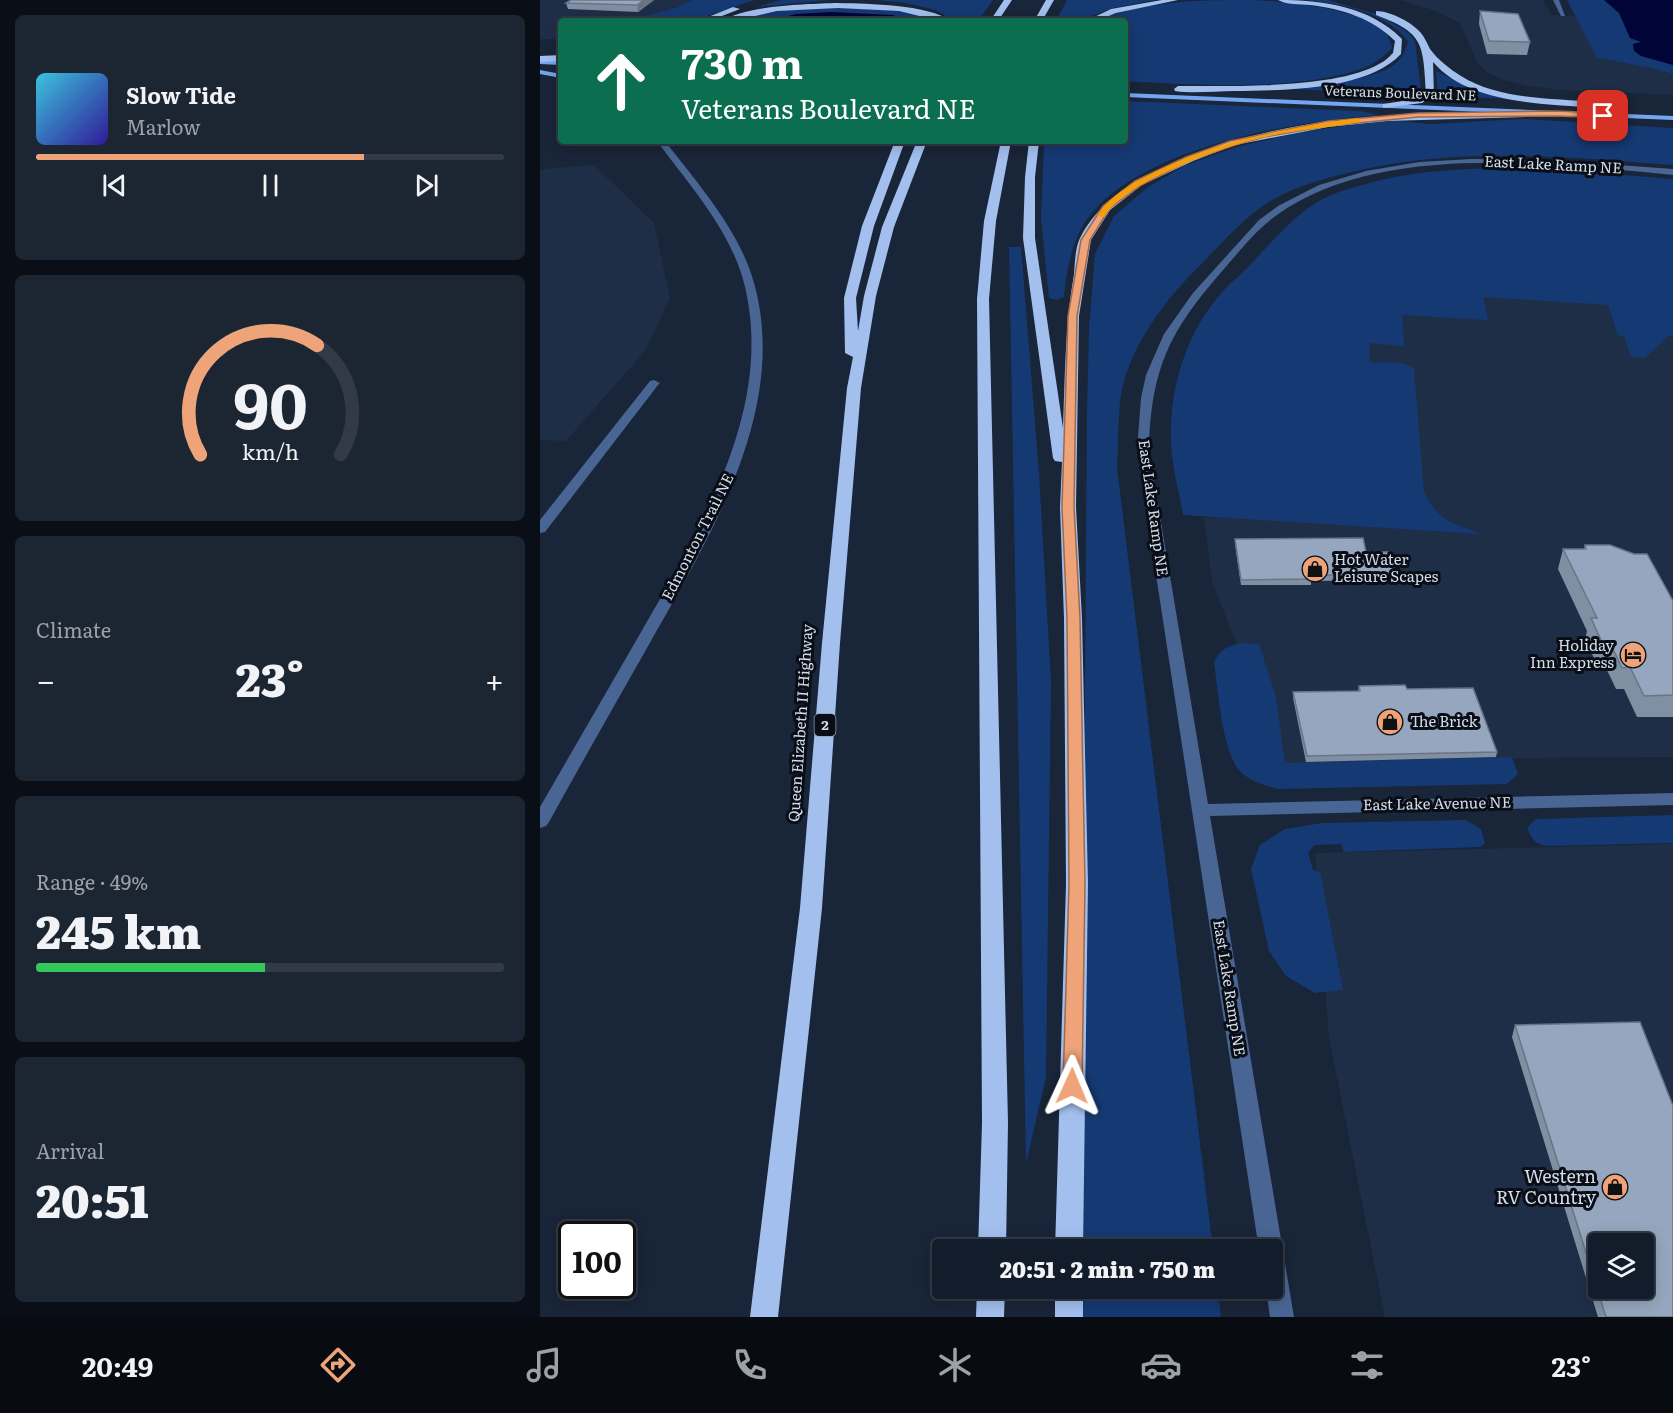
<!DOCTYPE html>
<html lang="en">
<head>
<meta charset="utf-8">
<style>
	:root { --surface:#131c2a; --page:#1c2532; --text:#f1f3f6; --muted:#9da1a8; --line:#323a47; --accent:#efa378 }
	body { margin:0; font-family:Literata,serif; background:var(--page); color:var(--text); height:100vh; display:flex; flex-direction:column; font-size:22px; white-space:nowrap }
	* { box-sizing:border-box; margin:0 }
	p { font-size:20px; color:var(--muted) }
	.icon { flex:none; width:33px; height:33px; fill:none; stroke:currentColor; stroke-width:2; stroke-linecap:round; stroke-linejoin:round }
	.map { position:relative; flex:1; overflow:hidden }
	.details { display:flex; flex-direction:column; gap:15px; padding:15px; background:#0a0f17; width:540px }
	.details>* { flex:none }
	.hud { position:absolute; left:18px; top:18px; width:570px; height:126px; border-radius:6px; box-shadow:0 3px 15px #0003,0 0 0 2px var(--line); background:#0b6e4f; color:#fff; overflow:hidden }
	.tools { position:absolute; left:1048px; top:1233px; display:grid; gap:12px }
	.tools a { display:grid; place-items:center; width:66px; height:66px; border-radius:6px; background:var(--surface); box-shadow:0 3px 15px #0003,0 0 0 2px var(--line); font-size:30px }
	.speed { position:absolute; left:18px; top:1221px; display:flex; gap:12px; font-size:30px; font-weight:700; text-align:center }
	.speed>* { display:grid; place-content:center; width:78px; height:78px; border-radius:50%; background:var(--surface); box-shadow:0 3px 15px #0003,0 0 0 2px var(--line); line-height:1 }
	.speed .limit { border:3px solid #111; border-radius:9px; background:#fff; color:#111 }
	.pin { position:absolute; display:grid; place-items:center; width:51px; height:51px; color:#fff; margin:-26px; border-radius:12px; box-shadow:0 3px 9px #0006 }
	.me { position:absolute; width:66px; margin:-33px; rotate:1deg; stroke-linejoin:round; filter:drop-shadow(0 0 4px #0008) }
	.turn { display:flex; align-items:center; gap:21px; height:126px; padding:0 24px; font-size:27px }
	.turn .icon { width:78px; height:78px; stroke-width:2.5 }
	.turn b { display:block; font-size:42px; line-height:51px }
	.big { font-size:45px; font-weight:800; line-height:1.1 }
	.details .widget { flex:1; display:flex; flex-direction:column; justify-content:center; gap:9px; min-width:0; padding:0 21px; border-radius:9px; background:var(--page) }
	.details .dial { align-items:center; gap:0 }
	.dial svg { height:156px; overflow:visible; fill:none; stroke:var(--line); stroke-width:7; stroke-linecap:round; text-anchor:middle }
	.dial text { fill:var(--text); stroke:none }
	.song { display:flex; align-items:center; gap:18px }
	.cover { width:72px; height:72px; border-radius:9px; background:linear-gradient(135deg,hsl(190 70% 55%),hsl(250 70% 35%)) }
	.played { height:6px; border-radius:3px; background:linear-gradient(90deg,var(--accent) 70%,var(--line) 70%) }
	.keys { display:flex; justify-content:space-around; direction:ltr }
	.heat { display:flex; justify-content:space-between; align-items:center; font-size:33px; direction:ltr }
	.charge { height:9px; border-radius:4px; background:linear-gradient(90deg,#34c759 49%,var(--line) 0) }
	.trip { position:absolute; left:392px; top:1239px; width:351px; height:60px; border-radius:6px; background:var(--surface); box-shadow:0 3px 15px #0003,0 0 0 2px var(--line); font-weight:800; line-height:60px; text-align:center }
	.menu { display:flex; height:96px; justify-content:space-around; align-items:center; background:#080b11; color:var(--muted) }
	.menu .icon { width:42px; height:42px }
	.menu .selected { color:var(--accent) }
	.menu b { font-size:27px; color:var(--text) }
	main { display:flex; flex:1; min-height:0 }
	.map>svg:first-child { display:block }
</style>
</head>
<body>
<main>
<section class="details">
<div class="widget">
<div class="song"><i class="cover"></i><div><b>Slow Tide</b><p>Marlow</p></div></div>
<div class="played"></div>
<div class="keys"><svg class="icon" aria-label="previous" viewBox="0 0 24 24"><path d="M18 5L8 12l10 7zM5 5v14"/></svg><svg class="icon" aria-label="pause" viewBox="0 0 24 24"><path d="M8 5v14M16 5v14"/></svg><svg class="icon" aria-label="next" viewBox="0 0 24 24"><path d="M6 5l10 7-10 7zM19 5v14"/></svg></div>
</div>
<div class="widget dial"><svg viewBox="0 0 100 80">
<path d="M14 69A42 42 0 1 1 86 69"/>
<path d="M14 69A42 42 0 0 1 74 13" stroke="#efa378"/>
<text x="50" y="56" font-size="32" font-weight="700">90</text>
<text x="50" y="72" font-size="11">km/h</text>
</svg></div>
<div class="widget"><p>Climate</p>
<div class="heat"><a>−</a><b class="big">23°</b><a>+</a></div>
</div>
<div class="widget"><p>Range · 49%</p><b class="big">245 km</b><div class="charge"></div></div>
<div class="widget"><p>Arrival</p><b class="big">20:51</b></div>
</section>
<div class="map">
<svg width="1133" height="1317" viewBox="0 0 1133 1317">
	<rect width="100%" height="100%" fill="#192538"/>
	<path fill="#1f2e47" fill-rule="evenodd" d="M 0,0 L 152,0 L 135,8 L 86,21 L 21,21 L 21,38 L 18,39 L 0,39 Z
		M 860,0 L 1003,0 L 1011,15 L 1036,16 L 1057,58 L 1112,68 L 1133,74 L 1133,95 L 1020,90 L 988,86 L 961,79 L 948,73 L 938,64 L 920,23 L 896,11 Z
		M 54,165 L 114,223 L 130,298 L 105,351 L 26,441 L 0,440 L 0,171 L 3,169 Z
		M 1133,193 L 1133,757 L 976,758 L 743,765 L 672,581 L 664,517 L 697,518 L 671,401 L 693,318 Z
		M 1133,844 L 1133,1317 L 845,1317 L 789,1038 L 775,853 ZM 1059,1244 L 1104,1244 L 1104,1288 L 1059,1288 Z"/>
	<path fill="#153973" d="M 152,0 L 214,0 L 152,21 L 86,21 L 135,8 Z
		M 241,0 L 453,0 L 438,21 L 415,21 L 395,10 L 366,3 L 334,0 L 289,0 L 216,7 Z
		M 527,0 L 615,0 L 573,8 L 539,21 L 516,21 Z
		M 712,0 C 741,1 831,9 847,35 C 850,39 851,44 852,48 C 842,58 832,66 818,70 C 754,91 653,85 585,81 L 585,21 L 558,21 C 606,0 660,0 712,0 Z
		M 764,0 L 788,0 L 839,15 L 869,33 L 875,42 L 881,90 L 866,95 L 735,88 C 762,86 844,82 860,59 C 864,54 866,47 868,42 C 848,12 798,3 764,0 Z
		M 1027,0 L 1133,0 L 1133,74 L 1112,68 L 1057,58 Z
		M 263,6 L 369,11 L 394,21 L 193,21 Z
		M 896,71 L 922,84 L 973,99 L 898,96 Z
		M 585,101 L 821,111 L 838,115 C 754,121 583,149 540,231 C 530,252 526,274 524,297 L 516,300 L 509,298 L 501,218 L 504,141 L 585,141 Z
		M 982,119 L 1133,128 L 1133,165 C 1026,157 918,146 812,172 C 783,179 753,187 727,203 C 705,217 685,240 667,258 C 630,295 597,334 583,385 C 577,409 579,442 577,467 L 673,1249 L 541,1250 L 547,412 L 549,327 L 555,254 L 574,216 L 608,187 L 646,165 L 696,147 L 761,132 L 846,120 L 891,124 Z
		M 984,167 L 1133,179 L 1133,335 L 1128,336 L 1105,358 L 1091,357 L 1084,336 L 1078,335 L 1068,305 L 943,297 L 948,320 L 862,315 L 864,346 L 830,343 L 829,362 C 842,363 864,360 874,369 L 884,492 C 898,521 913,524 942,534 L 643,515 C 639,491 632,467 631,443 C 629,388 646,332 683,291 C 692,281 703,273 712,263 C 730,243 756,214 779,201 C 792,193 811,188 826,184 C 877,169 932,169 984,167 Z
		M 469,247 L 481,247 L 499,473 L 511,681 L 506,1077 L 486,1163 Z
		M 702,643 L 719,644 L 736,697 L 745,763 L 972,757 L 978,774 L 967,784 L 737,789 C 725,785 713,782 703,774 C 682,758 678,689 674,663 C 679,649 688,646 702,643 Z
		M 1133,815 L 1133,843 L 1006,846 C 994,843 992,839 987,828 L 996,819 Z
		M 926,820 L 941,829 L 945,844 L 939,847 L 804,852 L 801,844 L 775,845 L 768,852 L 773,870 L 780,872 L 803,990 L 775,993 L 746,976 L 729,951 L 711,869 L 720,845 L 745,829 L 782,823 Z
		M 541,1288 L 678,1289 L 681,1317 L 541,1317 Z"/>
	<path fill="#000436" d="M 1064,0 L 1133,0 L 1133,65 L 1101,56 L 1094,51 L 1093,44 L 1101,42 L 1090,38 L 1079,13 Z
		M 291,12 L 352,15 L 374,21 L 229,21 L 256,14 Z"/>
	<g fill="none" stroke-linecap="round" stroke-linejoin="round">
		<path fill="#486594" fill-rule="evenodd" d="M 1013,0 L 1019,0 L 1025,16 L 1021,16 Z
			M 117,141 L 125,141 C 158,184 199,229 214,283 C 250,411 167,541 107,648 C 74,706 41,764 9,822 L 6,826 L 0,828 L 0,807 C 31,753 62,700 93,646 C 154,539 237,412 204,283 C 190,229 149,185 117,141 Z
			M 932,159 C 999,159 1066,164 1133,169 L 1133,175 C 1014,164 840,141 737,215 C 713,232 696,256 677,277 C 627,335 611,373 609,450 L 668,804 L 1133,793 L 1133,805 L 670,816 L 754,1317 L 730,1317 L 726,1288 L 732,1288 L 732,1250 L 719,1250 L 597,450 L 601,398 L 606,375 L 624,334 L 653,293 L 719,220 L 738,206 L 779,185 L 826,171 L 879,162 Z
			M 114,380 L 120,383 L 118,385 L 5,532 L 0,533 L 0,520 L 110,381 Z"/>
		<path fill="#74a5f3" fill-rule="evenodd" d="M 0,60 L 21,61 L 21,65 L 0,64 Z
			M 0,70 L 21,74 L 21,78 L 0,74 Z
			M 585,93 L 1133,116 L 1133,120 L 585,97 Z"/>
		<path fill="#a2bfee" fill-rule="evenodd" d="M 464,0 L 472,0 L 458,21 L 450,21 Z
			M 506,0 L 514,0 L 502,21 L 494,21 Z
			M 622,0 L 638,0 L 576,13 L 557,21 L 546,21 L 571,9 Z
			M 738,0 C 783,0 829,6 862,39 L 861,54 C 826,91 743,90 695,91 C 675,91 654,94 635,91 L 634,89 L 638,86 C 689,86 796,89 839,64 C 844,62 849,57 853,53 L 855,41 C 832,18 802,9 770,5 C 760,4 746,5 738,0 Z
			M 298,3 C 330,4 385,4 412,21 L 400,21 L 359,11 L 298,8 L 237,11 L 194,21 L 182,21 C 207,5 268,4 298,3 Z
			M 193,7 L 200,9 L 169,21 L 158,21 Z
			M 836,11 C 850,11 872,22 881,33 C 885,38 887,43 890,49 C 898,60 910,69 921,76 C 959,100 1012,98 1056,102 L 1061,105 L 1056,108 C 1004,103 930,105 893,62 L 894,95 L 882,103 L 843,108 L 843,104 L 876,99 L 886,92 C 883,43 884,33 836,15 Z
			M 21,55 L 21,61 L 0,62 L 0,56 Z
			M 1017,111 L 1020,112 L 1020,116 L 847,121 L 788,127 L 695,145 L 653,161 L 602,185 L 570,210 L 551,240 L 539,316 L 536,507 L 542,618 L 548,884 L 543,1250 L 515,1250 L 526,884 L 524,618 L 520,507 L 522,462 L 515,461 L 513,458 L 483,238 L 485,177 L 489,141 L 499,141 L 495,177 L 495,238 L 523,428 C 525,376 525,325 534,274 C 535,263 535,248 540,238 C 558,203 590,183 625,167 C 747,109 885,114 1017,111 Z
			M 355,141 L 365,141 L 334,226 L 316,298 L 318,331 L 324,296 L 342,227 L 377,141 L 387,141 L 354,227 L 336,296 L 321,388 L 300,643 L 282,908 L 238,1317 L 210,1317 L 260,908 L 282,643 L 307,388 L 313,357 L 305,353 L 304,298 L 322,226 Z
			M 461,141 L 471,141 L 456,221 L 449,299 L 468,1123 L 466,1250 L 438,1250 L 442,1123 L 437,299 L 444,221 Z
			M 437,1288 L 465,1288 L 464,1317 L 436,1317 Z
			M 515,1288 L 543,1288 L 543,1317 L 515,1317 Z"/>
	</g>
	<path fill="#818fa3" d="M 31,0 L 114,0 L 98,12 L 28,9 L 26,3 Z
		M 940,11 L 990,42 L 987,55 L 947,54 L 939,24 Z
		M 695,539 L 826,552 L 855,575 L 854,580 L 771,581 L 771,585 L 701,585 L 695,544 Z
		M 1045,545 L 1133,601 L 1133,717 L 1097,717 L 1084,689 L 1076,689 L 1067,670 L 1060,670 L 1045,640 L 1047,631 L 1018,569 L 1023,549 L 1044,549 Z
		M 819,686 L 867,689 L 957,752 L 956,757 L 766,762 L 753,698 L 753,692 L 818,691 Z
		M 975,1025 L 1133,1317 L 1058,1317 L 972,1037 Z"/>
	<path fill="#697485" d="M 104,0 L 114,0 L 98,12 L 97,5 Z"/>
	<path fill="#96a6be" stroke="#697485" stroke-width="1.5" fill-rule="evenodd" d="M 31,0 L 104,0 L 97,5 L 26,3 Z
		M 940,11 L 978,14 L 990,42 L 949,41 Z
		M 823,538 L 826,552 L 848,552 L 855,575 L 770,575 L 771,579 L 701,580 L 695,539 Z
		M 1045,545 L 1070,545 L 1094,554 L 1107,554 L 1133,601 L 1133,695 L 1104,696 L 1090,667 L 1082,668 L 1073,649 L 1065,649 L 1051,618 L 1057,618 L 1023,549 L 1046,549 Z
		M 865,685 L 867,689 L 933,688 L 957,752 L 767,756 L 753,692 L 820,691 L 819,686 Z
		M 1100,1022 L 1133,1106 L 1133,1317 L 1066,1317 L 975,1025 ZM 1059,1244 L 1104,1244 L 1104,1288 L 1059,1288 Z"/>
	<path fill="#efa378" stroke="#9b6a4e" stroke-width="1.5" d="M 1017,111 L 1063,113 L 1067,116 L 1063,118 L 1017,116 L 878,117 L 788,126 L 724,137 L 695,145 L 651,160 L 601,185 L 569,209 L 550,240 L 537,316 L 534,507 L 540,618 L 545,884 L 542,1086 L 539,1092 L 532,1094 L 526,1092 L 523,1086 L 529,884 L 527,618 L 522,507 L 528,316 L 541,240 L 563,206 L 595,181 L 646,157 L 690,141 L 788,121 L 878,113 Z"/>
	<path fill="#f59e0b" d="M 818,118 L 821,122 C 794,127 766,129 739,134 C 698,142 660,156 622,174 C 601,184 577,197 564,217 L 557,216 C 571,194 596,181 619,170 C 683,139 749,128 818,118 Z"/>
	<defs>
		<g id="shop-disc" transform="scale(1.35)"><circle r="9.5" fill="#efa378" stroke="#090e16"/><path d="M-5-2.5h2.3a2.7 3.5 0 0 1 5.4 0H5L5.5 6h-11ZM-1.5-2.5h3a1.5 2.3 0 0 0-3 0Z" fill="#111"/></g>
		<g id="hotel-disc" transform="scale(1.35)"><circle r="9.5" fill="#efa378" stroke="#090e16"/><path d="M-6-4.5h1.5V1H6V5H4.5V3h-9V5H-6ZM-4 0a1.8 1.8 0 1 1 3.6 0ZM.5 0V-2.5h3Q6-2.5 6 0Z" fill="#111"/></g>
	</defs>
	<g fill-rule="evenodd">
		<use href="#shop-disc" x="775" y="569"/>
		<use href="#hotel-disc" x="1093" y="655"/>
		<use href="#shop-disc" x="850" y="722"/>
		<use href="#shop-disc" x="1075" y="1187"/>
	</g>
	<g text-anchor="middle" stroke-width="6" stroke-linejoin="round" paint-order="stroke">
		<g font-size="14" fill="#d4dce9" stroke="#090e16">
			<text transform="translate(860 93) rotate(2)" y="5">Veterans Boulevard NE</text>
		</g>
		<rect fill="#090e16" stroke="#979eaa" stroke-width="1.5" x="274.5" y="714" width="21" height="22" rx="4.5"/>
		<g font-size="14" font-weight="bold" fill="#d4dce9">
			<text x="285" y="730">2</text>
		</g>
		<g font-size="15" fill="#d4dce9" stroke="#090e16">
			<text transform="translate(1013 165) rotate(3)" y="5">East Lake Ramp NE</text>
			<text transform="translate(613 508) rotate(82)" y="5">East Lake Ramp NE</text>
			<text transform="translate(158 537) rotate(-63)" y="5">Edmonton Trail NE</text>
			<text transform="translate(261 723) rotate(-86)" y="5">Queen Elizabeth II Highway</text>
			<text transform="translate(897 804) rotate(-1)" y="5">East Lake Avenue NE</text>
			<text transform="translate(689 988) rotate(81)" y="5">East Lake Ramp NE</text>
		</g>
		<g font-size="15" fill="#d4dce9" stroke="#090e16" text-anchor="start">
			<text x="794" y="565">Hot Water<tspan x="794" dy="17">Leisure Scapes</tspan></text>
			<text x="1074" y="651" text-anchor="end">Holiday<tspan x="1074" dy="17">Inn Express</tspan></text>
			<text x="870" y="727">The Brick</text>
		</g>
		<g font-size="18" fill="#d4dce9" stroke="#090e16" text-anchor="end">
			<text x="1056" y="1183">Western<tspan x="1056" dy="21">RV Country</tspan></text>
		</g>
	</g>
</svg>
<div class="tools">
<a><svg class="icon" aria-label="layers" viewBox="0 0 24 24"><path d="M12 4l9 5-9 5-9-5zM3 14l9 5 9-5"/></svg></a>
</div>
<div class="speed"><div class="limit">100</div></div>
<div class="pin" style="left:1063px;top:116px;background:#d93025"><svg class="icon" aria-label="arrive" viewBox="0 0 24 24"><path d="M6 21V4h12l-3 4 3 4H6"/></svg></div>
<svg class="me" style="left:532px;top:1086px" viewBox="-20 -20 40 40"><path d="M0-17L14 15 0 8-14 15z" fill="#efa378" stroke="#fff" stroke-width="4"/></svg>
<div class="trip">20:51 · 2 min · 750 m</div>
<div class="hud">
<div class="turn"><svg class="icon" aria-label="ahead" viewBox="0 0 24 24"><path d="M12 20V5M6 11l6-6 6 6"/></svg><div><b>730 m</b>Veterans Boulevard NE</div></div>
</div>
</div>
</main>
<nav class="menu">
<b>20:49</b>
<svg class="icon selected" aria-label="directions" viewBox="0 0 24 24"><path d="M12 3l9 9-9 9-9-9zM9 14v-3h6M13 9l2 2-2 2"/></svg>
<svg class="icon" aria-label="music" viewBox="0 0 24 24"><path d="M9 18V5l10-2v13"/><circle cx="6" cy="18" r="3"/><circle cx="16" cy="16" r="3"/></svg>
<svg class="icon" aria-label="phone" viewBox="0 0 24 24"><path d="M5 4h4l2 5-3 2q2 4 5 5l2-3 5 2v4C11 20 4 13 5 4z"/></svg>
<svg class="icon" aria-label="climate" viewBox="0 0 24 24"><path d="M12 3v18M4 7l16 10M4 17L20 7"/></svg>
<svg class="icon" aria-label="car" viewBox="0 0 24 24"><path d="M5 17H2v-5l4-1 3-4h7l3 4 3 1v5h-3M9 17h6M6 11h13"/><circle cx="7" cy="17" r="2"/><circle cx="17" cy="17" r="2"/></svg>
<svg class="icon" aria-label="filters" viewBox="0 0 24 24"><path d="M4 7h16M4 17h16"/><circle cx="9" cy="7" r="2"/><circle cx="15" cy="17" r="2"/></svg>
<b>23°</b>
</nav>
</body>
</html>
